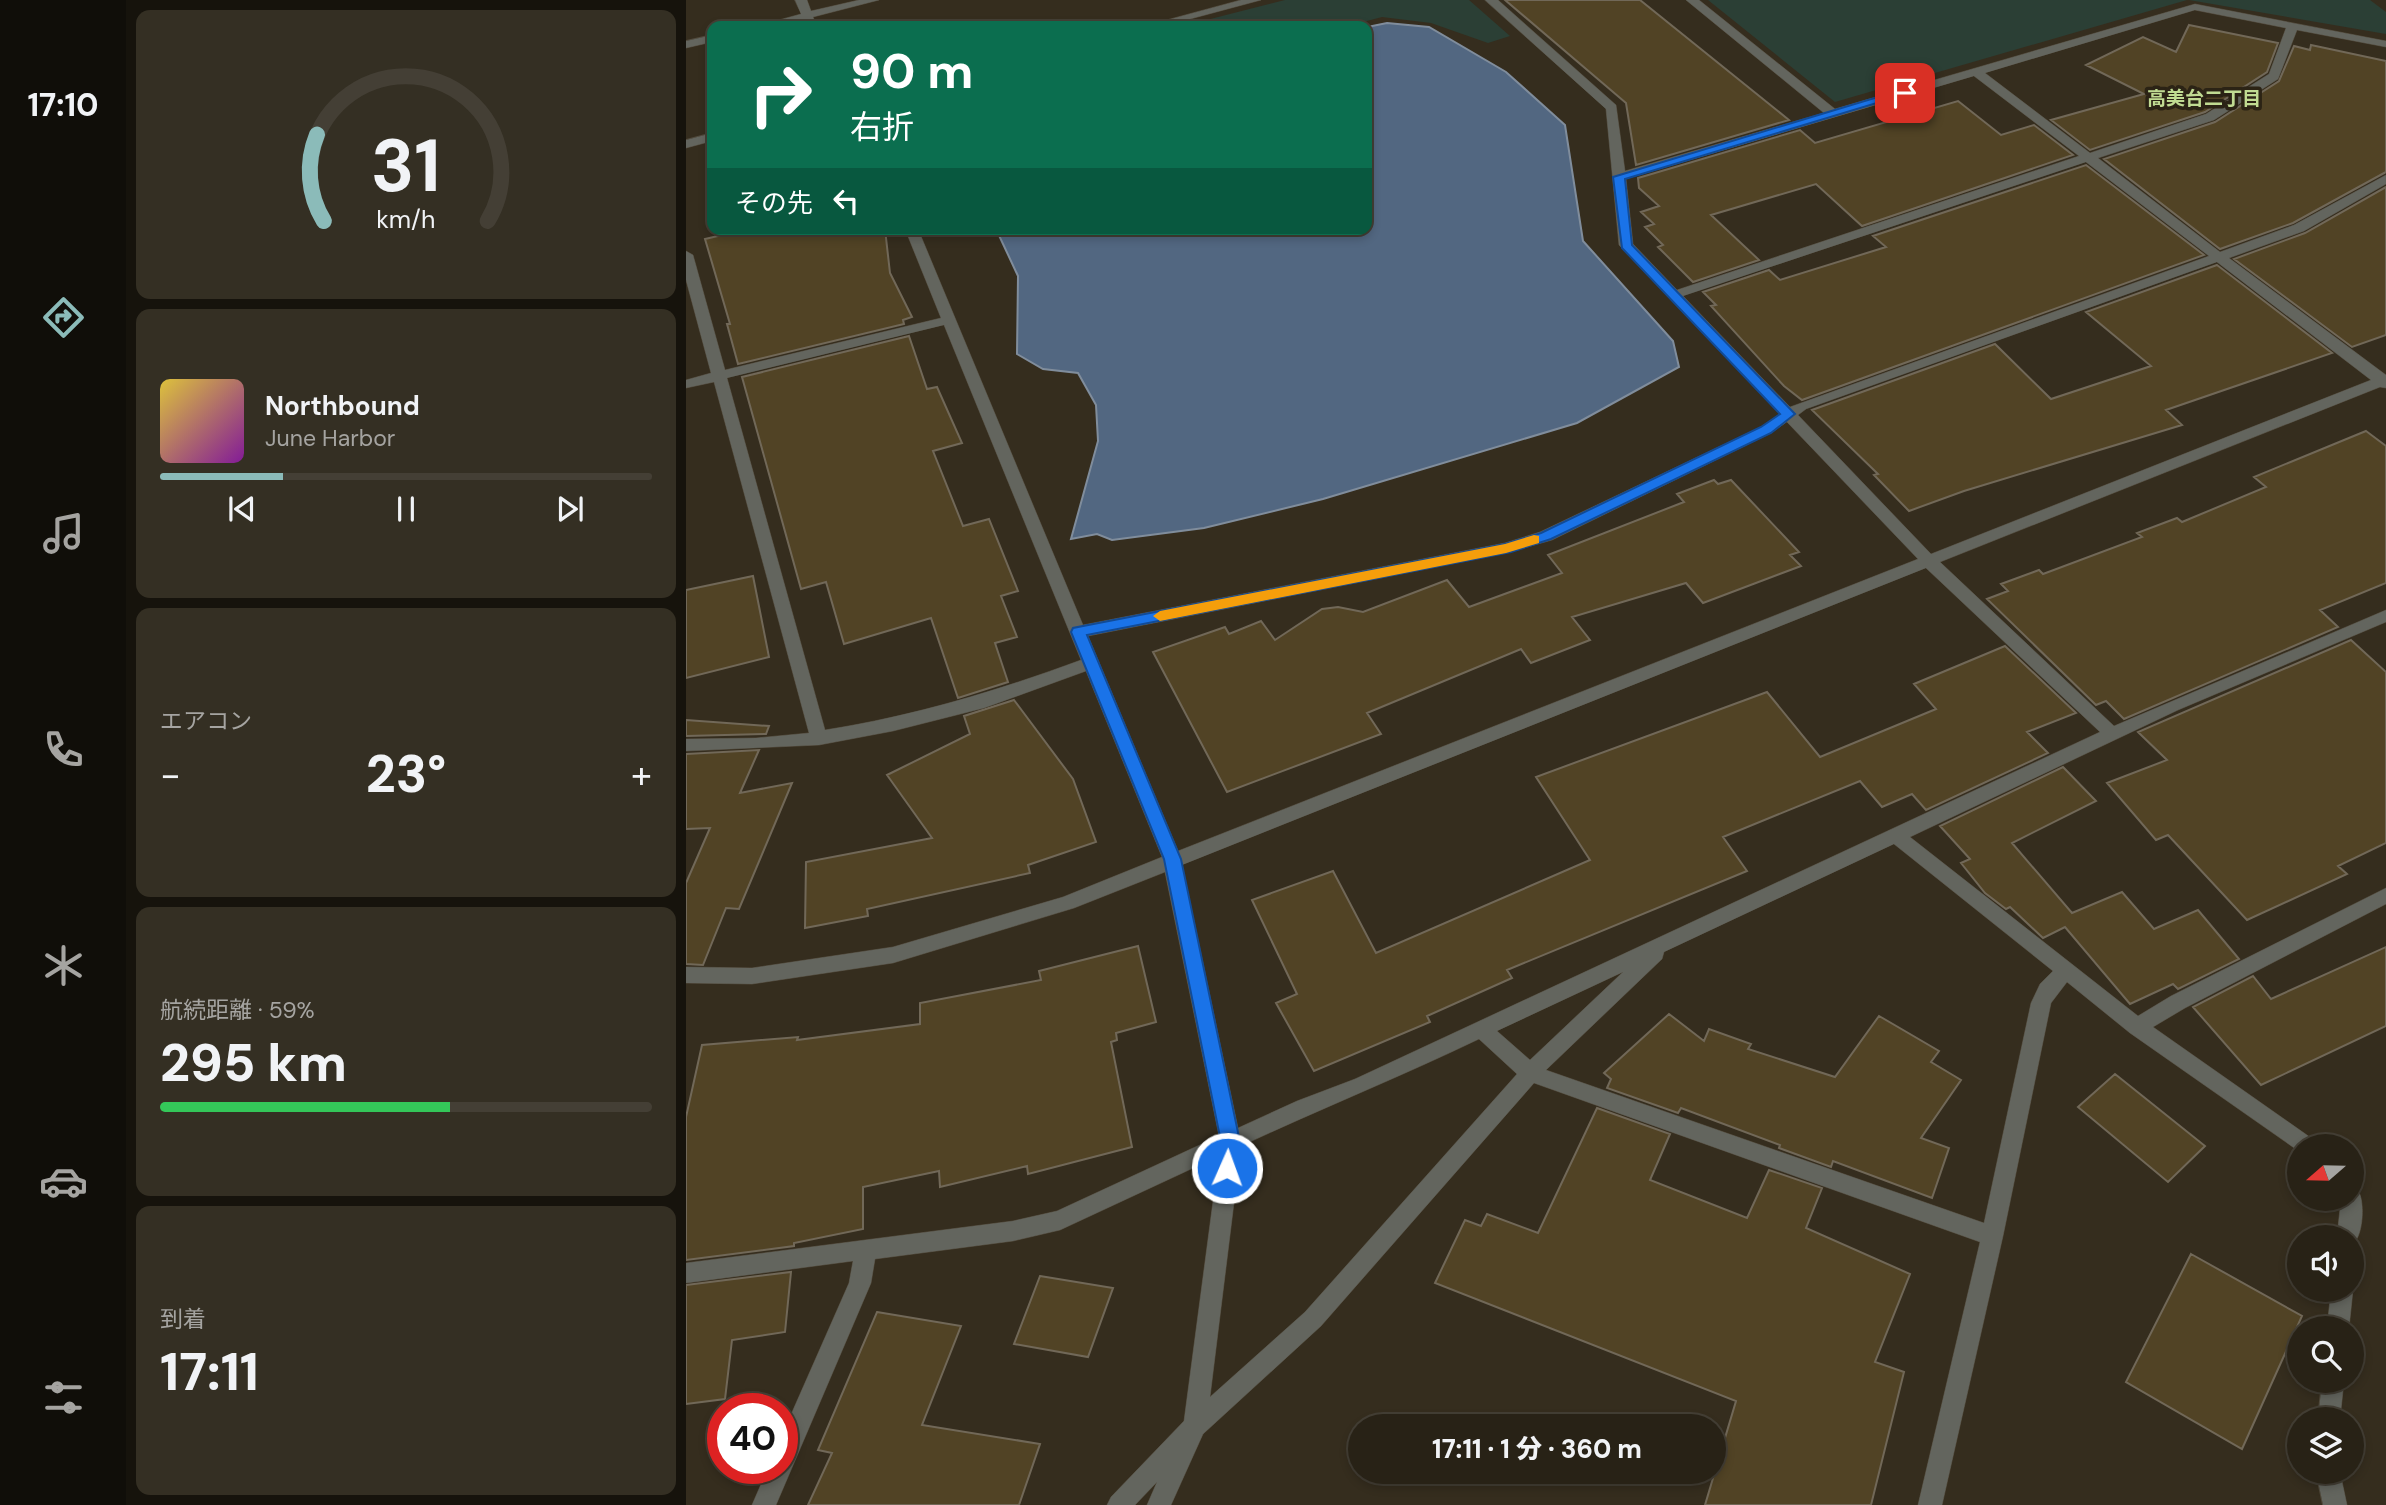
<!DOCTYPE html>
<html lang="ja">
<head>
<meta charset="utf-8">
<style>
	:root { --surface:#282216; --page:#342f23; --text:#f1f3f6; --muted:#a5a4a1; --line:#443f35; --accent:#8bbbb9 }
	body { margin:0; font-family:"DM Sans","Noto Sans JP",sans-serif; background:var(--page); color:var(--text); height:100vh; display:flex; flex-direction:column; font-size:26px; white-space:nowrap }
	* { box-sizing:border-box; margin:0 }
	p { font-size:23px; color:var(--muted) }
	.icon { flex:none; width:38px; height:38px; fill:none; stroke:currentColor; stroke-width:2; stroke-linecap:round; stroke-linejoin:round }
	.map { position:relative; flex:1; overflow:hidden }
	.drawer { display:flex; flex-direction:column; gap:10px; padding:10px; background:#16130c; width:560px }
	.drawer>* { flex:none }
	.hud { position:absolute; left:21px; top:21px; width:665px; height:214px; border-radius:14px; box-shadow:0 4px 10px #0003,0 0 0 2px var(--line); background:#0b6e4f; color:#fff; overflow:hidden }
	.needle { width:46px; rotate:250deg }
	.controls { position:absolute; left:1601px; top:1134px; display:grid; gap:14px }
	.controls a { display:grid; place-items:center; width:77px; height:77px; border-radius:50%; background:var(--surface); box-shadow:0 4px 10px #0003,0 0 0 2px var(--line); font-size:35px }
	.speed { position:absolute; left:21px; top:1393px; display:flex; gap:14px; font-size:35px; font-weight:700; text-align:center }
	.speed>* { display:grid; place-content:center; width:91px; height:91px; border-radius:50%; background:var(--surface); box-shadow:0 4px 10px #0003,0 0 0 2px var(--line); line-height:1 }
	.speed .limit { border:10px solid #d22; background:#fff; color:#111 }
	.pin { position:absolute; display:grid; place-items:center; width:60px; height:60px; color:#fff; margin:-30px; border-radius:14px; box-shadow:0 4px 10px #0006 }
	.me { position:absolute; width:77px; margin:-38px; rotate:2deg; stroke-linejoin:round; filter:drop-shadow(0 0 5px #0008) }
	.turn { display:flex; align-items:center; gap:24px; height:147px; padding:0 28px; font-size:32px }
	.turn .icon { width:91px; height:91px; stroke-width:2.5 }
	.turn b { display:block; font-size:49px; line-height:60px }
	.then { display:flex; align-items:center; height:66px; padding:0 28px; background:#0003; gap:14px; font-size:26px }
	.big { font-size:52px; font-weight:800; line-height:1.1 }
	.drawer .card { flex:1; display:flex; flex-direction:column; justify-content:center; gap:10px; min-width:0; padding:0 24px; border-radius:14px; background:var(--page) }
	.drawer .dial { align-items:center; gap:0 }
	.dial svg { height:182px; overflow:visible; fill:none; stroke:var(--line); stroke-width:7; stroke-linecap:round; text-anchor:middle }
	.dial text { fill:var(--text); stroke:none }
	.song { display:flex; align-items:center; gap:21px }
	.cover { width:84px; height:84px; border-radius:10px; background:linear-gradient(135deg,hsl(50 70% 55%),hsl(290 70% 35%)) }
	.played { height:7px; border-radius:4px; background:linear-gradient(90deg,var(--accent) 25%,var(--line) 25%) }
	.keys { display:flex; justify-content:space-around; direction:ltr }
	.heat { display:flex; justify-content:space-between; align-items:center; font-size:38px; direction:ltr }
	.charge { height:10px; border-radius:5px; background:linear-gradient(90deg,#34c759 59%,var(--line) 0) }
	.trip { position:absolute; left:662px; top:1414px; width:378px; height:70px; border-radius:35px; background:var(--surface); box-shadow:0 4px 10px #0003,0 0 0 2px var(--line); font-weight:800; line-height:70px; text-align:center }
	main { display:flex; flex:1; min-height:0 }
	.tabs { display:flex; flex-direction:column; width:126px; justify-content:space-around; align-items:center; background:#100e09; color:var(--muted) }
	.tabs .icon { width:49px; height:49px }
	.tabs .on { color:var(--accent) }
	.tabs b { font-size:32px; color:var(--text) }
	.map>svg:first-child { display:block }
</style>
</head>
<body>
<main>
<nav class="tabs">
<b>17:10</b>
<svg class="icon on" aria-label="directions" viewBox="0 0 24 24"><path d="M12 3l9 9-9 9-9-9zM9 14v-3h6M13 9l2 2-2 2"/></svg>
<svg class="icon" aria-label="music" viewBox="0 0 24 24"><path d="M9 18V5l10-2v13"/><circle cx="6" cy="18" r="3"/><circle cx="16" cy="16" r="3"/></svg>
<svg class="icon" aria-label="phone" viewBox="0 0 24 24"><path d="M5 4h4l2 5-3 2q2 4 5 5l2-3 5 2v4C11 20 4 13 5 4z"/></svg>
<svg class="icon" aria-label="climate" viewBox="0 0 24 24"><path d="M12 3v18M4 7l16 10M4 17L20 7"/></svg>
<svg class="icon" aria-label="car" viewBox="0 0 24 24"><path d="M5 17H2v-5l4-1 3-4h7l3 4 3 1v5h-3M9 17h6M6 11h13"/><circle cx="7" cy="17" r="2"/><circle cx="17" cy="17" r="2"/></svg>
<svg class="icon" aria-label="filters" viewBox="0 0 24 24"><path d="M4 7h16M4 17h16"/><circle cx="9" cy="7" r="2"/><circle cx="15" cy="17" r="2"/></svg>
</nav>
<section class="drawer">
<div class="card dial"><svg viewBox="0 0 100 80">
<path d="M14 69A42 42 0 1 1 86 69"/>
<path d="M14 69A42 42 0 0 1 11 31" stroke="#8bbbb9"/>
<text x="50" y="56" font-size="32" font-weight="700">31</text>
<text x="50" y="72" font-size="11">km/h</text>
</svg></div>
<div class="card">
<div class="song"><i class="cover"></i><div><b>Northbound</b><p>June Harbor</p></div></div>
<div class="played"></div>
<div class="keys"><svg class="icon" aria-label="previous" viewBox="0 0 24 24"><path d="M18 5L8 12l10 7zM5 5v14"/></svg><svg class="icon" aria-label="pause" viewBox="0 0 24 24"><path d="M8 5v14M16 5v14"/></svg><svg class="icon" aria-label="next" viewBox="0 0 24 24"><path d="M6 5l10 7-10 7zM19 5v14"/></svg></div>
</div>
<div class="card"><p>エアコン</p>
<div class="heat"><a>−</a><b class="big">23°</b><a>+</a></div>
</div>
<div class="card"><p>航続距離 · 59%</p><b class="big">295 km</b><div class="charge"></div></div>
<div class="card"><p>到着</p><b class="big">17:11</b></div>
</section>
<div class="map">
<svg width="1700" height="1505" viewBox="0 0 1700 1505">
	<rect width="100%" height="100%" fill="#352d1e"/>
	<path fill="#2b3f35" d="M 599,0 L 783,0 L 824,36 L 802,43 L 745,23 L 696,17 L 662,26 L 497,26 Z
		M 1022,0 L 1501,0 L 1149,102 Z
		M 1503,0 L 1684,0 L 1700,12 L 1700,34 Z"/>
	<path fill="#526781" stroke="#808d9c" stroke-width="2" d="M 701,23 L 743,27 L 820,72 L 879,125 L 897,241 L 987,341 L 993,367 L 891,423 L 637,499 L 518,528 L 426,540 L 411,534 L 385,539 L 412,441 L 410,405 L 392,373 L 357,369 L 331,354 L 332,276 L 310,229 L 681,229 L 681,27 Z"/>
	<path fill="#514325" stroke="#716858" stroke-width="2" d="M 819,0 L 954,0 L 1103,120 L 950,165 L 940,103 Z
		M 1503,25 L 1592,43 L 1581,72 L 1519,112 L 1404,150 L 1365,120 L 1458,94 L 1400,65 L 1457,37 L 1490,52 Z
		M 1625,45 L 1700,61 L 1700,172 L 1607,223 L 1534,249 L 1418,159 L 1529,122 L 1593,81 L 1608,46 L 1624,50 Z
		M 1272,101 L 1315,135 L 1348,125 L 1387,155 L 1176,226 L 1130,184 L 1025,215 L 1073,260 L 1007,282 L 972,247 L 977,245 L 959,227 L 968,224 L 955,212 L 973,206 L 953,188 L 952,178 L 1114,130 L 1129,143 Z
		M 1400,165 L 1518,255 L 1116,400 L 1098,386 L 1025,306 L 1030,305 L 1017,292 L 1083,270 L 1094,280 L 1200,247 L 1187,236 Z
		M 1700,187 L 1700,335 L 1666,347 L 1548,259 L 1619,233 Z
		M 62,229 L 199,229 L 204,273 L 226,317 L 217,320 L 218,324 L 52,364 L 41,324 L 44,324 L 19,239 Z
		M 1531,265 L 1646,353 L 1480,410 L 1496,425 L 1278,491 L 1223,511 L 1188,475 L 1192,474 L 1126,410 L 1309,344 L 1365,399 L 1465,366 L 1400,312 Z
		M 223,336 L 241,389 L 251,387 L 276,443 L 247,451 L 277,526 L 303,519 L 332,591 L 315,596 L 331,637 L 309,643 L 322,682 L 272,698 L 245,618 L 158,644 L 140,582 L 115,589 L 56,377 Z
		M 1680,431 L 1700,446 L 1700,583 L 1634,610 L 1652,627 L 1438,719 L 1420,701 L 1410,705 L 1301,599 L 1322,591 L 1315,584 L 1353,570 L 1357,574 L 1456,537 L 1451,533 L 1491,518 L 1496,522 L 1580,487 L 1568,477 Z
		M 1028,480 L 1032,484 L 1045,480 L 1113,552 L 1104,555 L 1115,566 L 1017,603 L 1000,583 L 886,617 L 904,640 L 845,663 L 835,649 L 681,713 L 695,734 L 541,792 L 467,652 L 539,627 L 543,634 L 575,621 L 589,640 L 636,609 L 652,607 L 677,612 L 761,580 L 783,607 L 876,573 L 862,555 L 998,502 L 991,494 Z
		M 67,576 L 83,657 L 0,678 L 0,590 Z
		M 1665,640 L 1700,672 L 1700,843 L 1652,866 L 1661,874 L 1561,920 L 1482,835 L 1470,840 L 1421,783 L 1481,760 L 1452,732 Z
		M 1319,646 L 1390,713 L 1341,732 L 1362,753 L 1240,810 L 1226,794 L 1196,807 L 1174,781 L 1037,837 L 1061,871 L 821,970 L 826,978 L 741,1016 L 744,1022 L 628,1071 L 590,1003 L 611,994 L 566,900 L 647,871 L 690,953 L 904,860 L 850,777 L 1081,692 L 1134,757 L 1250,709 L 1228,684 Z
		M 328,700 L 387,779 L 410,842 L 342,865 L 344,873 L 181,909 L 182,916 L 119,928 L 120,862 L 246,838 L 201,775 L 284,734 L 278,716 Z
		M 0,720 L 83,726 L 80,734 L 0,736 Z
		M 73,750 L 54,793 L 106,783 L 53,909 L 40,908 L 17,965 L 0,964 L 0,883 L 24,828 L 0,829 L 0,754 Z
		M 1377,767 L 1410,801 L 1326,843 L 1386,913 L 1436,892 L 1468,929 L 1512,910 L 1553,959 L 1492,989 L 1487,984 L 1444,1004 L 1379,927 L 1357,938 L 1324,907 L 1320,909 L 1299,893 L 1275,863 L 1284,859 L 1254,826 Z
		M 452,946 L 470,1022 L 430,1033 L 431,1040 L 425,1042 L 446,1147 L 342,1174 L 341,1166 L 254,1187 L 253,1171 L 177,1187 L 177,1229 L 108,1243 L 108,1246 L 0,1260 L 0,1117 L 16,1045 L 112,1037 L 111,1040 L 234,1024 L 234,1003 L 355,980 L 353,971 Z
		M 1700,947 L 1700,1026 L 1575,1085 L 1507,1007 L 1567,976 L 1585,999 Z
		M 983,1014 L 1018,1041 L 1023,1029 L 1065,1044 L 1062,1049 L 1149,1077 L 1193,1016 L 1253,1051 L 1245,1062 L 1275,1080 L 1235,1138 L 1263,1148 L 1246,1198 L 1147,1161 L 1145,1167 L 1093,1148 L 1094,1145 L 995,1108 L 992,1113 L 921,1088 L 925,1079 L 918,1073 Z
		M 1429,1074 L 1519,1146 L 1482,1182 L 1392,1107 Z
		M 911,1108 L 984,1134 L 964,1180 L 1061,1218 L 1083,1170 L 1136,1188 L 1120,1228 L 1224,1274 L 1189,1362 L 1218,1372 L 1185,1505 L 1019,1505 L 1050,1401 L 749,1283 L 779,1220 L 795,1226 L 801,1214 L 852,1233 Z
		M 1505,1254 L 1616,1316 L 1556,1449 L 1440,1382 Z
		M 105,1272 L 99,1332 L 46,1340 L 39,1399 L 0,1404 L 0,1285 Z
		M 354,1276 L 427,1288 L 402,1357 L 328,1344 Z
		M 191,1312 L 275,1326 L 236,1425 L 354,1444 L 333,1505 L 122,1505 L 146,1453 L 132,1450 Z"/>
	<g fill="none" stroke-linecap="round" stroke-linejoin="round">
		<g stroke="#524a3c" stroke-width="1">
			<path id="minor" d="M 109,0 L 121,0 L 125,11 L 173,0 L 193,0 L 127,17 L 131,26 L 119,26 L 117,20 L 91,26 L 71,26 L 115,14 Z
				M 555,0 L 575,0 L 478,26 L 459,26 Z
				M 799,0 L 812,0 L 930,105 L 939,171 L 1138,113 L 1000,0 L 1013,0 L 1149,109 L 1509,4 L 1700,41 L 1700,47 L 1611,30 L 1592,79 L 1528,120 L 1412,158 L 1534,252 L 1608,225 L 1700,175 L 1700,184 L 1618,231 L 1543,258 L 1700,375 L 1700,388 L 1694,387 L 1254,562 L 1428,726 L 1700,610 L 1700,622 L 1492,710 L 1224,837 L 1452,1016 L 1485,996 L 1700,888 L 1700,904 L 1499,1008 L 1467,1027 L 1628,1140 L 1631,1146 L 1614,1146 L 1614,1152 L 1444,1033 L 1381,982 L 1365,1003 L 1317,1236 L 1256,1505 L 1232,1505 L 1294,1242 L 848,1083 L 635,1326 L 517,1434 L 485,1505 L 461,1505 L 471,1482 L 449,1505 L 421,1505 L 425,1497 L 498,1421 L 533,1156 L 374,1230 L 327,1241 L 189,1259 L 185,1283 L 90,1505 L 66,1505 L 82,1468 L 96,1468 L 96,1435 L 163,1283 L 167,1261 L 0,1283 L 0,1263 L 327,1221 L 371,1211 L 533,1136 L 479,872 L 388,908 L 207,963 L 66,984 L 0,983 L 0,967 L 66,968 L 207,947 L 377,897 L 476,857 L 400,671 L 298,708 L 207,731 L 133,745 L 0,751 L 0,739 L 70,738 L 123,733 L 28,382 L 0,388 L 0,380 L 25,373 L 0,280 L 0,251 L 7,255 L 39,370 L 255,318 L 219,229 L 232,229 L 397,625 L 819,543 L 854,532 L 1075,427 L 1094,414 L 933,245 L 920,109 ZM 1509,10 L 1600,28 L 1583,74 L 1520,114 L 1404,153 L 1299,73 ZM 1288,76 L 1393,156 L 991,290 L 947,244 L 940,179 ZM 1400,162 L 1523,256 L 1104,407 L 997,296 ZM 1531,262 L 1685,380 L 1245,554 L 1112,415 L 1120,409 ZM 258,325 L 395,660 C 311,691 228,716 139,730 L 41,378 ZM 1101,422 L 1232,559 L 492,851 L 402,636 L 820,553 L 866,540 L 1085,433 ZM 1240,568 L 1414,732 L 669,1079 L 611,1101 L 552,1128 L 496,865 ZM 1208,844 L 1367,971 L 1354,984 L 1345,1003 L 1298,1223 L 860,1070 L 976,959 L 978,952 ZM 937,972 L 844,1060 L 811,1031 ZM 793,1039 L 831,1074 L 619,1312 L 524,1397 L 555,1146 C 634,1109 714,1077 793,1039 Z
				M 26,35 L 26,42 L 0,48 L 0,41 Z
				M 26,133 L 26,141 L 0,148 L 0,140 Z
				M 1666,1189 L 1673,1192 C 1679,1205 1677,1237 1666,1245 L 1666,1237 L 1651,1237 L 1655,1199 L 1666,1199 Z
				M 1666,1288 L 1667,1290 L 1663,1328 L 1641,1328 L 1645,1290 Z
				M 1636,1381 L 1658,1381 L 1654,1419 L 1632,1419 Z
				M 1630,1472 L 1654,1472 L 1661,1505 L 1637,1505 Z"/>
		</g>
		<use href="#minor" fill="#63655e" fill-rule="evenodd"/>
	</g>
	<path fill="#1a73e8" stroke="#114b97" stroke-width="2" d="M 1215,90 L 1224,93 L 939,179 L 946,245 L 1109,414 L 1085,433 L 865,539 L 825,552 L 401,635 L 495,859 L 554,1142 L 548,1174 L 541,1176 L 535,1174 L 532,1168 L 535,1142 L 478,859 L 385,632 L 387,628 L 819,544 L 855,533 L 1075,427 L 1094,414 L 936,248 L 927,177 Z"/>
	<path fill="#f59e0b" d="M 848,535 L 853,536 L 853,543 L 820,553 L 474,621 L 467,616 L 474,611 L 819,544 Z"/>
	<g text-anchor="middle" stroke-width="7" stroke-linejoin="round" paint-order="stroke">
		<g font-size="19" font-weight="bold" fill="#c0db92" stroke="#2b2315">
			<text x="1518" y="105">高美台二丁目</text>
		</g>
	</g>
</svg>
<div class="controls">
<a><svg class="needle" viewBox="-14 -14 28 28"><path d="M0-13l5 13h-10z" fill="#e53935"/><path d="M0 13l5-13h-10z" fill="#a5a4a1"/></svg></a>
<a><svg class="icon" aria-label="sound" viewBox="0 0 24 24"><path d="M4 9h4l5-4v14l-5-4H4zM17 9q2 3 0 6"/></svg></a>
<a><svg class="icon" aria-label="search" viewBox="0 0 24 24"><circle cx="10" cy="10" r="6"/><path d="M15 15l6 6"/></svg></a>
<a><svg class="icon" aria-label="layers" viewBox="0 0 24 24"><path d="M12 4l9 5-9 5-9-5zM3 14l9 5 9-5"/></svg></a>
</div>
<div class="speed"><div class="limit">40</div></div>
<div class="pin" style="left:1219px;top:93px;background:#d93025"><svg class="icon" aria-label="arrive" viewBox="0 0 24 24"><path d="M6 21V4h12l-3 4 3 4H6"/></svg></div>
<svg class="me" style="left:541px;top:1168px" viewBox="-20 -20 40 40"><circle r="17" fill="#1a73e8" stroke="#fff" stroke-width="3"/><path d="M0-11L8 9 0 5-8 9z" fill="#fff"/></svg>
<div class="trip">17:11 · 1 分 · 360 m</div>
<div class="hud">
<div class="turn"><svg class="icon" aria-label="right" viewBox="0 0 24 24"><path d="M7 20v-9h11M14 6l5 5-5 5"/></svg><div><b>90 m</b>右折</div></div>
<div class="then">その先<svg class="icon" aria-label="left" viewBox="0 0 24 24"><path d="M17 20v-9H6M10 6l-5 5 5 5"/></svg></div>
</div>
</div>
</main>
</body>
</html>
